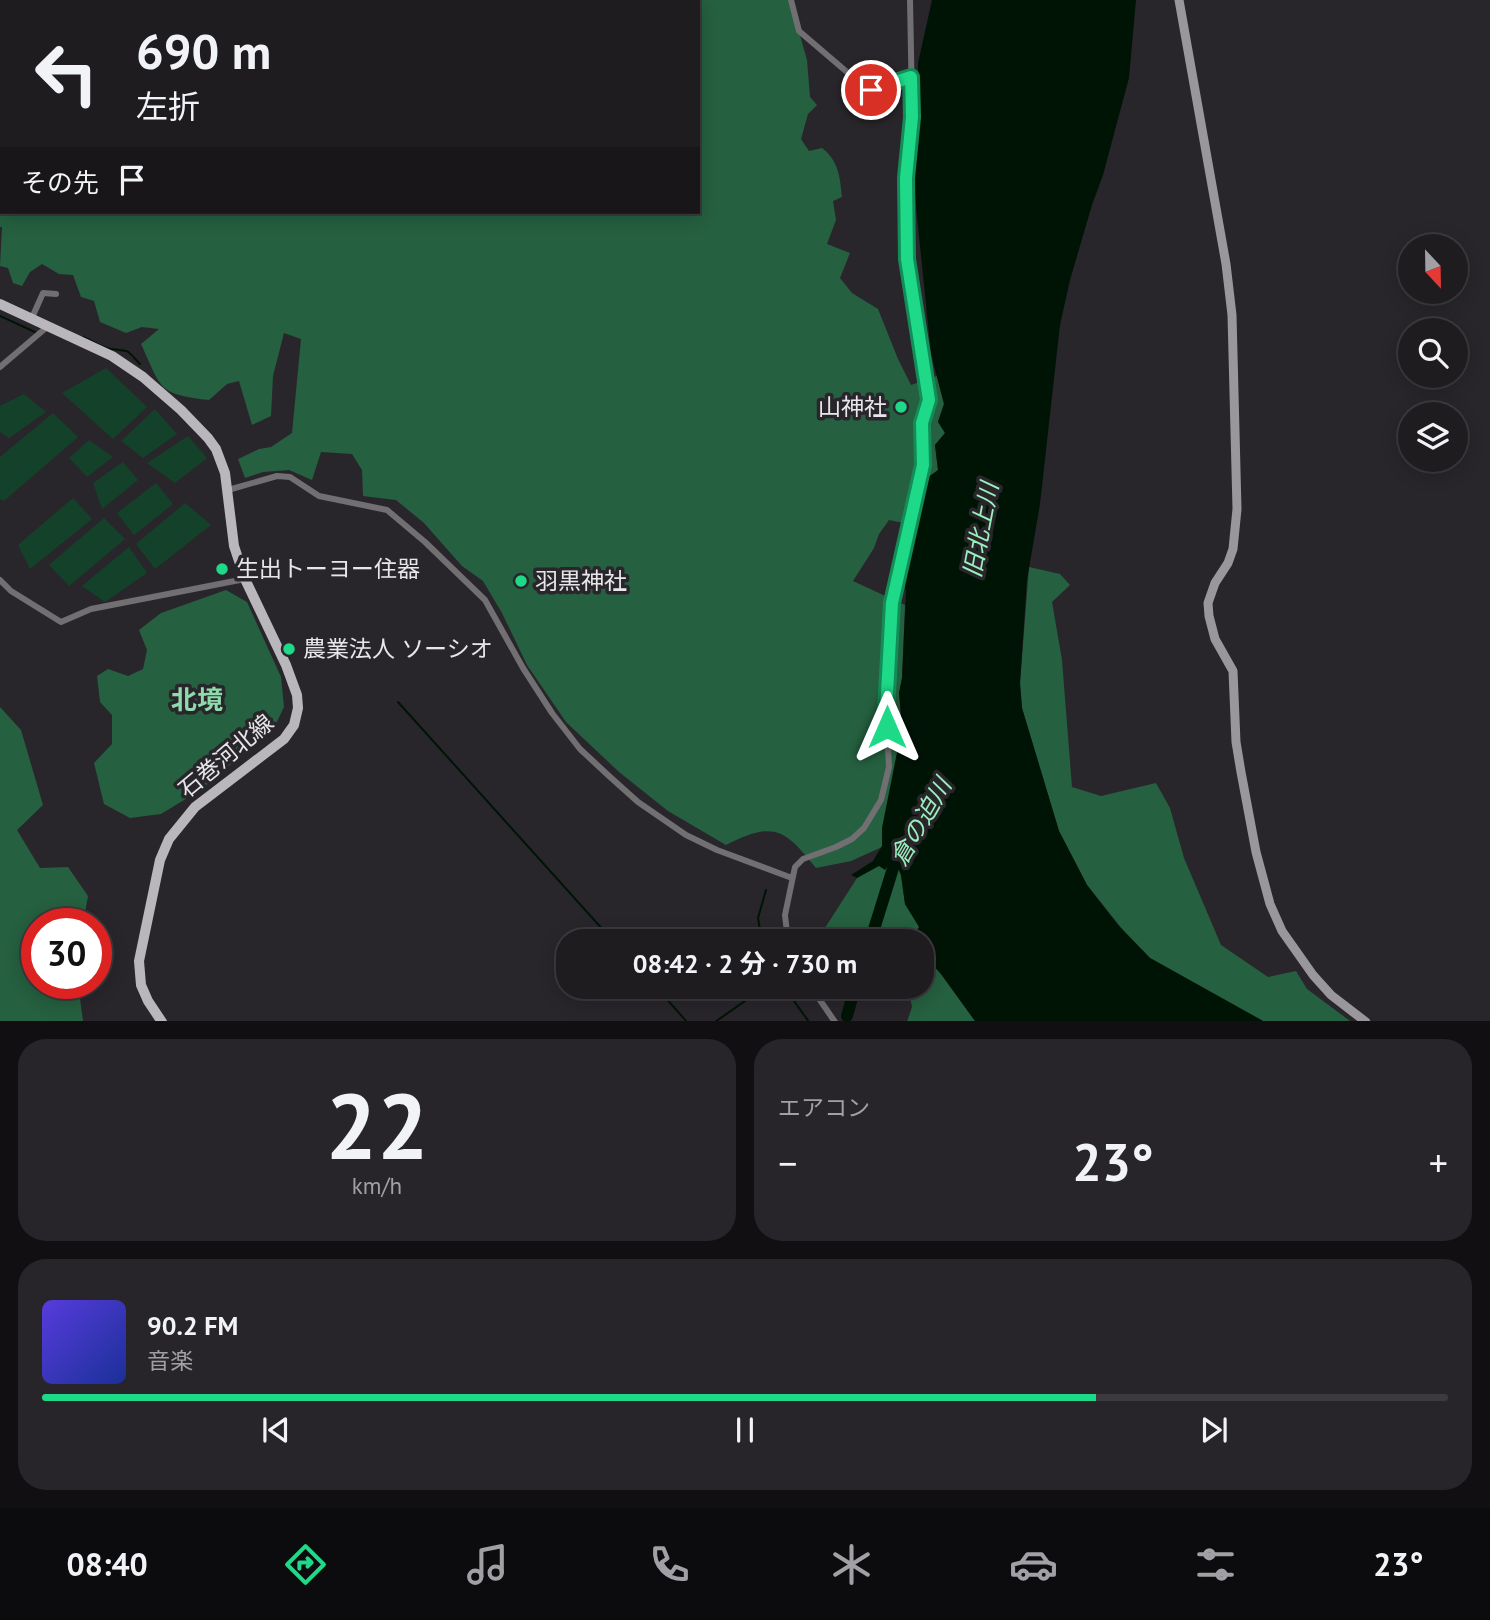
<!DOCTYPE html>
<html lang="ja">
<head>
<meta charset="utf-8">
<style>
	:root { --surface:#1f1c20; --page:#272529; --text:#f1f3f6; --muted:#a1a1a5; --line:#3c3a3e; --accent:#1dd988 }
	body { margin:0; font-family:"PT Sans","Noto Sans JP",sans-serif; background:var(--page); color:var(--text); height:100vh; display:flex; flex-direction:column; font-size:26px; white-space:nowrap }
	* { box-sizing:border-box; margin:0 }
	p { font-size:23px; color:var(--muted) }
	.icon { flex:none; width:38px; height:38px; fill:none; stroke:currentColor; stroke-width:2; stroke-linecap:round; stroke-linejoin:round }
	.map { position:relative; height:1021px; overflow:hidden }
	.side { display:flex; flex-direction:column; gap:18px; padding:18px; background:#110f12; flex:1 }
	.side>* { flex:none }
	.guide { position:absolute; left:0px; top:0px; width:700px; height:214px; box-shadow:0 4px 18px #0003,0 0 0 2px var(--line); background:#1f1c20; color:var(--text); overflow:hidden }
	.needle { width:46px; rotate:158deg }
	.controls { position:absolute; left:1398px; top:234px; display:grid; gap:14px }
	.controls a { display:grid; place-items:center; width:70px; height:70px; border-radius:50%; background:var(--surface); box-shadow:0 4px 18px #0003,0 0 0 2px var(--line); font-size:35px }
	.speed { position:absolute; left:21px; top:908px; display:flex; gap:14px; font-size:35px; font-weight:700; text-align:center }
	.speed>* { display:grid; place-content:center; width:91px; height:91px; border-radius:50%; background:var(--surface); box-shadow:0 4px 18px #0003,0 0 0 2px var(--line); line-height:1 }
	.speed .limit { border:10px solid #d22; background:#fff; color:#111 }
	.pin { position:absolute; display:grid; place-items:center; width:60px; height:60px; color:#fff; margin:-30px; border:4px solid #fff; border-radius:50%; box-shadow:0 2px 7px #0007 }
	.me { position:absolute; width:77px; margin:-38px; rotate:0deg; stroke-linejoin:round; filter:drop-shadow(0 0 5px #0008) }
	.turn { display:flex; align-items:center; gap:24px; height:147px; padding:0 21px; font-size:32px }
	.turn .icon { width:91px; height:91px; stroke-width:2.5 }
	.turn b { display:block; font-size:49px; line-height:60px }
	.then { display:flex; align-items:center; height:66px; padding:0 21px; background:#0003; gap:14px; font-size:26px }
	.big { font-size:52px; font-weight:700; line-height:1.1 }
	.side .card { flex:1; display:flex; flex-direction:column; justify-content:center; gap:10px; min-width:0; padding:0 24px; border-radius:28px; background:var(--page) }
	.side .dial { align-items:center; gap:0 }
	.dial b { font-size:91px; line-height:1 }
	.song { display:flex; align-items:center; gap:21px }
	.cover { width:84px; height:84px; border-radius:10px; background:linear-gradient(135deg,hsl(250 70% 55%),hsl(230 70% 35%)) }
	.played { height:7px; border-radius:4px; background:linear-gradient(90deg,var(--accent) 75%,var(--line) 75%) }
	.keys { display:flex; justify-content:space-around; direction:ltr }
	.heat { display:flex; justify-content:space-between; align-items:center; font-size:38px; direction:ltr }
	.side .tiles { flex:1; display:grid; gap:18px; grid-template-columns:1fr 1fr }
	.card:last-child { grid-column:span 2 }
	.trip { position:absolute; left:556px; top:929px; width:378px; height:70px; border-radius:28px; background:var(--surface); box-shadow:0 4px 18px #0003,0 0 0 2px var(--line); font-weight:700; line-height:70px; text-align:center }
	.tabs { display:flex; height:112px; justify-content:space-around; align-items:center; background:#0c0b0d; color:var(--muted) }
	.tabs .icon { width:49px; height:49px }
	.tabs .active { color:var(--accent) }
	.tabs b { font-size:32px; color:var(--text) }
	.map>svg:first-child { display:block }
</style>
</head>
<body>
<div class="map">
<svg width="1490" height="1022" viewBox="0 0 1490 1022">
	<rect width="100%" height="100%" fill="#29262b"/>
	<path fill="#14412a" d="M 106,368 L 147,407 L 113,439 L 62,393 Z
		M 24,394 L 46,412 L 9,438 L 0,432 L 0,406 Z
		M 155,409 L 177,434 L 143,458 L 121,441 Z
		M 53,413 L 78,437 L 4,501 L 0,499 L 0,457 Z
		M 188,436 L 207,458 L 175,483 L 147,463 Z
		M 89,440 L 113,457 L 87,477 L 69,458 Z
		M 123,462 L 138,480 L 102,509 L 93,483 Z
		M 156,483 L 173,504 L 134,535 L 117,513 Z
		M 73,498 L 92,519 L 30,569 L 18,545 Z
		M 185,503 L 211,525 L 155,569 L 136,544 Z
		M 104,518 L 125,539 L 69,586 L 49,565 Z
		M 129,547 L 147,573 L 105,602 L 82,586 Z"/>
	<path fill="#256040" fill-rule="evenodd" d="M 0,0 L 790,0 L 807,60 L 810,97 L 817,105 L 808,114 L 801,139 L 809,151 L 822,148 C 839,161 840,178 842,197 L 833,201 L 836,220 L 827,244 L 850,253 L 840,278 L 852,293 L 878,309 L 898,359 L 911,385 L 937,376 L 944,404 L 938,421 L 945,433 L 935,445 L 938,470 C 919,485 921,503 918,526 L 889,520 L 879,534 L 874,548 L 853,581 L 905,605 L 902,678 L 899,693 L 902,726 L 882,847 L 851,861 L 816,868 C 784,828 774,821 726,845 L 668,811 L 619,772 L 566,722 L 527,665 L 502,613 L 483,581 L 462,566 L 424,523 L 396,500 L 363,496 L 362,470 L 352,454 L 321,452 L 312,480 L 289,470 L 263,472 L 245,478 L 238,459 L 259,449 L 271,447 L 292,433 L 301,339 L 284,333 L 273,376 L 271,416 L 252,425 L 239,381 L 227,384 L 209,400 C 157,394 162,389 141,344 L 159,329 L 142,327 L 126,333 L 100,322 L 94,301 L 81,297 L 73,275 L 59,274 L 42,264 L 30,272 L 22,286 L 13,283 L 8,268 L 0,266 L 2,227 L 0,227 ZM 2,2 L 698,2 L 698,212 L 2,212 Z
		M 1029,567 L 1060,574 L 1070,585 L 1052,602 L 1062,660 L 1072,787 L 1101,796 L 1156,783 L 1170,808 L 1184,858 L 1221,945 L 1268,977 L 1296,971 L 1307,989 L 1350,1021 L 1263,1021 L 1150,958 L 1123,930 L 1087,885 L 1059,831 L 1022,708 L 1020,683 Z
		M 226,590 L 247,602 L 281,677 L 284,707 L 274,728 L 199,791 L 161,814 L 130,818 L 104,804 L 94,763 L 112,744 L 112,715 L 100,702 L 97,676 L 108,669 L 128,676 L 143,669 L 147,650 L 139,630 L 161,613 Z
		M 0,707 L 21,730 L 43,805 L 17,830 L 40,868 L 68,867 L 88,896 L 83,924 L 37,924 L 37,984 L 78,984 L 83,1021 L 0,1021 Z
		M 893,856 L 901,875 L 905,904 L 920,927 L 910,939 L 912,941 L 816,942 L 857,878 Z
		M 922,953 L 941,974 L 975,1021 L 907,1022 L 912,1007 L 908,987 L 922,987 Z"/>
	<path fill="#001406" d="M 932,0 L 1136,0 L 1129,78 L 1103,175 L 1092,205 L 1070,280 L 1060,325 L 1040,504 L 1027,580 L 1020,683 L 1022,708 L 1059,831 L 1087,885 L 1118,925 L 1150,958 L 1263,1021 L 975,1021 L 941,974 L 922,953 L 922,942 L 912,941 L 910,939 L 919,927 L 905,904 L 901,875 L 894,857 L 885,870 L 879,866 L 857,878 L 851,875 L 873,861 L 882,846 L 882,828 L 902,727 L 899,693 L 902,678 L 906,591 L 903,579 L 918,526 L 922,491 L 927,478 L 938,470 L 935,445 L 945,433 L 938,422 L 944,404 L 931,354 L 912,167 L 918,108 L 918,63 Z"/>
	<g fill="none" stroke-linecap="round" stroke-linejoin="round">
		<path stroke="#001406" stroke-width="2" d="M 0,316 L 35,332
			M 83,337 C 91,340 102,348 111,349 C 131,352 124,347 140,364
			M 398,702 L 614,942
			M 762,942 L 758,918 L 766,890
			M 656,987 L 687,1022
			M 784,987 L 809,1022
			M 715,1022 L 765,987"/>
		<path stroke="#001406" stroke-width="12" d="M 870,942 L 894,865 L 904,847
			M 847,1016 L 855,987"/>
		<path stroke="#716f72" stroke-width="6" d="M 791,0 L 799,31 L 868,90 L 911,77
			M 31,320 L 43,293 L 56,294
			M 0,367 L 47,327
			M 228,490 L 277,476 L 290,477 L 319,496 L 387,510 L 425,542 L 485,600 L 523,668 L 552,713 L 580,749 L 609,776 L 638,802 L 686,835 L 717,850 L 792,878
			M 0,580 L 11,591 L 61,622 L 91,609 L 245,579
			M 788,942 L 785,915 L 795,867 L 803,859 L 836,847 L 852,839 L 864,828 L 881,800 L 889,767 L 886,711 L 892,602 L 923,465 L 922,423 L 929,400 L 907,259 L 906,178 L 912,104 L 910,0
			M 811,987 L 835,1022"/>
		<path stroke="#9a979c" stroke-width="9" d="M 1179,0 L 1226,264 L 1232,315 L 1237,509 L 1233,549 L 1228,563 L 1215,583 L 1208,603 L 1209,616 L 1215,639 L 1233,671 L 1236,742 L 1241,772 L 1256,852 L 1270,904 L 1282,931 L 1313,975 L 1331,995 L 1366,1022"/>
		<path stroke="#bab7bc" stroke-width="10" d="M 0,304 L 112,356 L 143,377 L 181,410 L 208,438 L 216,449 L 225,473 L 234,546 L 245,579 L 286,665 L 297,695 L 298,708 L 294,725 L 284,739 L 195,807 L 169,839 L 160,860 L 139,961 L 141,985 L 148,1001 L 162,1022"/>
	</g>
	<g fill="none" stroke-linecap="round" stroke-linejoin="round">
		<g stroke="#138d58" stroke-width="18">
			<path id="route" d="M 871,90 L 911,77 L 912,117 L 906,178 L 907,259 L 929,400 L 922,423 L 923,465 L 892,603 L 886,711 L 887,727"/>
		</g>
		<use href="#route" stroke="#1dd988" stroke-width="12"/>
	</g>
	<g fill="#1dd988" stroke="#29262b" stroke-width="2.5">
		<circle cx="901" cy="407" r="7"/>
		<circle cx="222" cy="569" r="7"/>
		<circle cx="521" cy="581" r="7"/>
		<circle cx="289" cy="649" r="7"/>
	</g>
	<g text-anchor="middle" stroke-width="7" stroke-linejoin="round" paint-order="stroke">
		<g font-size="23" fill="#e8e6e9" stroke="#29262b" text-anchor="start">
			<text x="887" y="415" text-anchor="end">山神社</text>
			<text x="236" y="577">生出トーヨー住器</text>
			<text x="535" y="589">羽黒神社</text>
			<text x="303" y="657">農業法人 ソーシオ</text>
		</g>
		<g font-size="23" fill="#e8e6e9" stroke="#29262b">
			<text transform="translate(226 756) rotate(-40)" y="8">石巻河北線</text>
		</g>
		<g font-size="24" font-style="italic" fill="#9af0bd" stroke="#29262b">
			<text transform="translate(981 530) rotate(-79)" y="8">旧北上川</text>
			<text transform="translate(921 822) rotate(-60)" y="8">倉の迫川</text>
		</g>
		<g font-size="26" font-weight="bold" fill="#8edbad" stroke="#29262b">
			<text x="197" y="709">北境</text>
		</g>
	</g>
</svg>
<div class="controls">
<a><svg class="needle" viewBox="-14 -14 28 28"><path d="M0-13l5 13h-10z" fill="#e53935"/><path d="M0 13l5-13h-10z" fill="#a1a1a5"/></svg></a>
<a><svg class="icon" aria-label="search" viewBox="0 0 24 24"><circle cx="10" cy="10" r="6"/><path d="M15 15l6 6"/></svg></a>
<a><svg class="icon" aria-label="layers" viewBox="0 0 24 24"><path d="M12 4l9 5-9 5-9-5zM3 14l9 5 9-5"/></svg></a>
</div>
<div class="speed"><div class="limit">30</div></div>
<div class="pin" style="left:871px;top:90px;background:#d93025"><svg class="icon" aria-label="arrive" viewBox="0 0 24 24"><path d="M6 21V4h12l-3 4 3 4H6"/></svg></div>
<svg class="me" style="left:887px;top:727px" viewBox="-20 -20 40 40"><path d="M0-17L14 15 0 8-14 15z" fill="#1dd988" stroke="#fff" stroke-width="4"/></svg>
<div class="trip">08:42 · 2 分 · 730 m</div>
<div class="guide">
<div class="turn"><svg class="icon" aria-label="left" viewBox="0 0 24 24"><path d="M17 20v-9H6M10 6l-5 5 5 5"/></svg><div><b>690 m</b>左折</div></div>
<div class="then">その先<svg class="icon" aria-label="arrive" viewBox="0 0 24 24"><path d="M6 21V4h12l-3 4 3 4H6"/></svg></div>
</div>
</div>
<section class="side">
<div class="tiles">
<div class="card dial"><b>22</b><p>km/h</p></div>
<div class="card"><p>エアコン</p>
<div class="heat"><a>−</a><b class="big">23°</b><a>+</a></div>
</div>
<div class="card">
<div class="song"><i class="cover"></i><div><b>90.2 FM</b><p>音楽</p></div></div>
<div class="played"></div>
<div class="keys"><svg class="icon" aria-label="previous" viewBox="0 0 24 24"><path d="M18 5L8 12l10 7zM5 5v14"/></svg><svg class="icon" aria-label="pause" viewBox="0 0 24 24"><path d="M8 5v14M16 5v14"/></svg><svg class="icon" aria-label="next" viewBox="0 0 24 24"><path d="M6 5l10 7-10 7zM19 5v14"/></svg></div>
</div>
</div>
</section>
<nav class="tabs">
<b>08:40</b>
<svg class="icon active" aria-label="directions" viewBox="0 0 24 24"><path d="M12 3l9 9-9 9-9-9zM9 14v-3h6M13 9l2 2-2 2"/></svg>
<svg class="icon" aria-label="music" viewBox="0 0 24 24"><path d="M9 18V5l10-2v13"/><circle cx="6" cy="18" r="3"/><circle cx="16" cy="16" r="3"/></svg>
<svg class="icon" aria-label="phone" viewBox="0 0 24 24"><path d="M5 4h4l2 5-3 2q2 4 5 5l2-3 5 2v4C11 20 4 13 5 4z"/></svg>
<svg class="icon" aria-label="climate" viewBox="0 0 24 24"><path d="M12 3v18M4 7l16 10M4 17L20 7"/></svg>
<svg class="icon" aria-label="car" viewBox="0 0 24 24"><path d="M5 17H2v-5l4-1 3-4h7l3 4 3 1v5h-3M9 17h6M6 11h13"/><circle cx="7" cy="17" r="2"/><circle cx="17" cy="17" r="2"/></svg>
<svg class="icon" aria-label="filters" viewBox="0 0 24 24"><path d="M4 7h16M4 17h16"/><circle cx="9" cy="7" r="2"/><circle cx="15" cy="17" r="2"/></svg>
<b>23°</b>
</nav>
</body>
</html>
